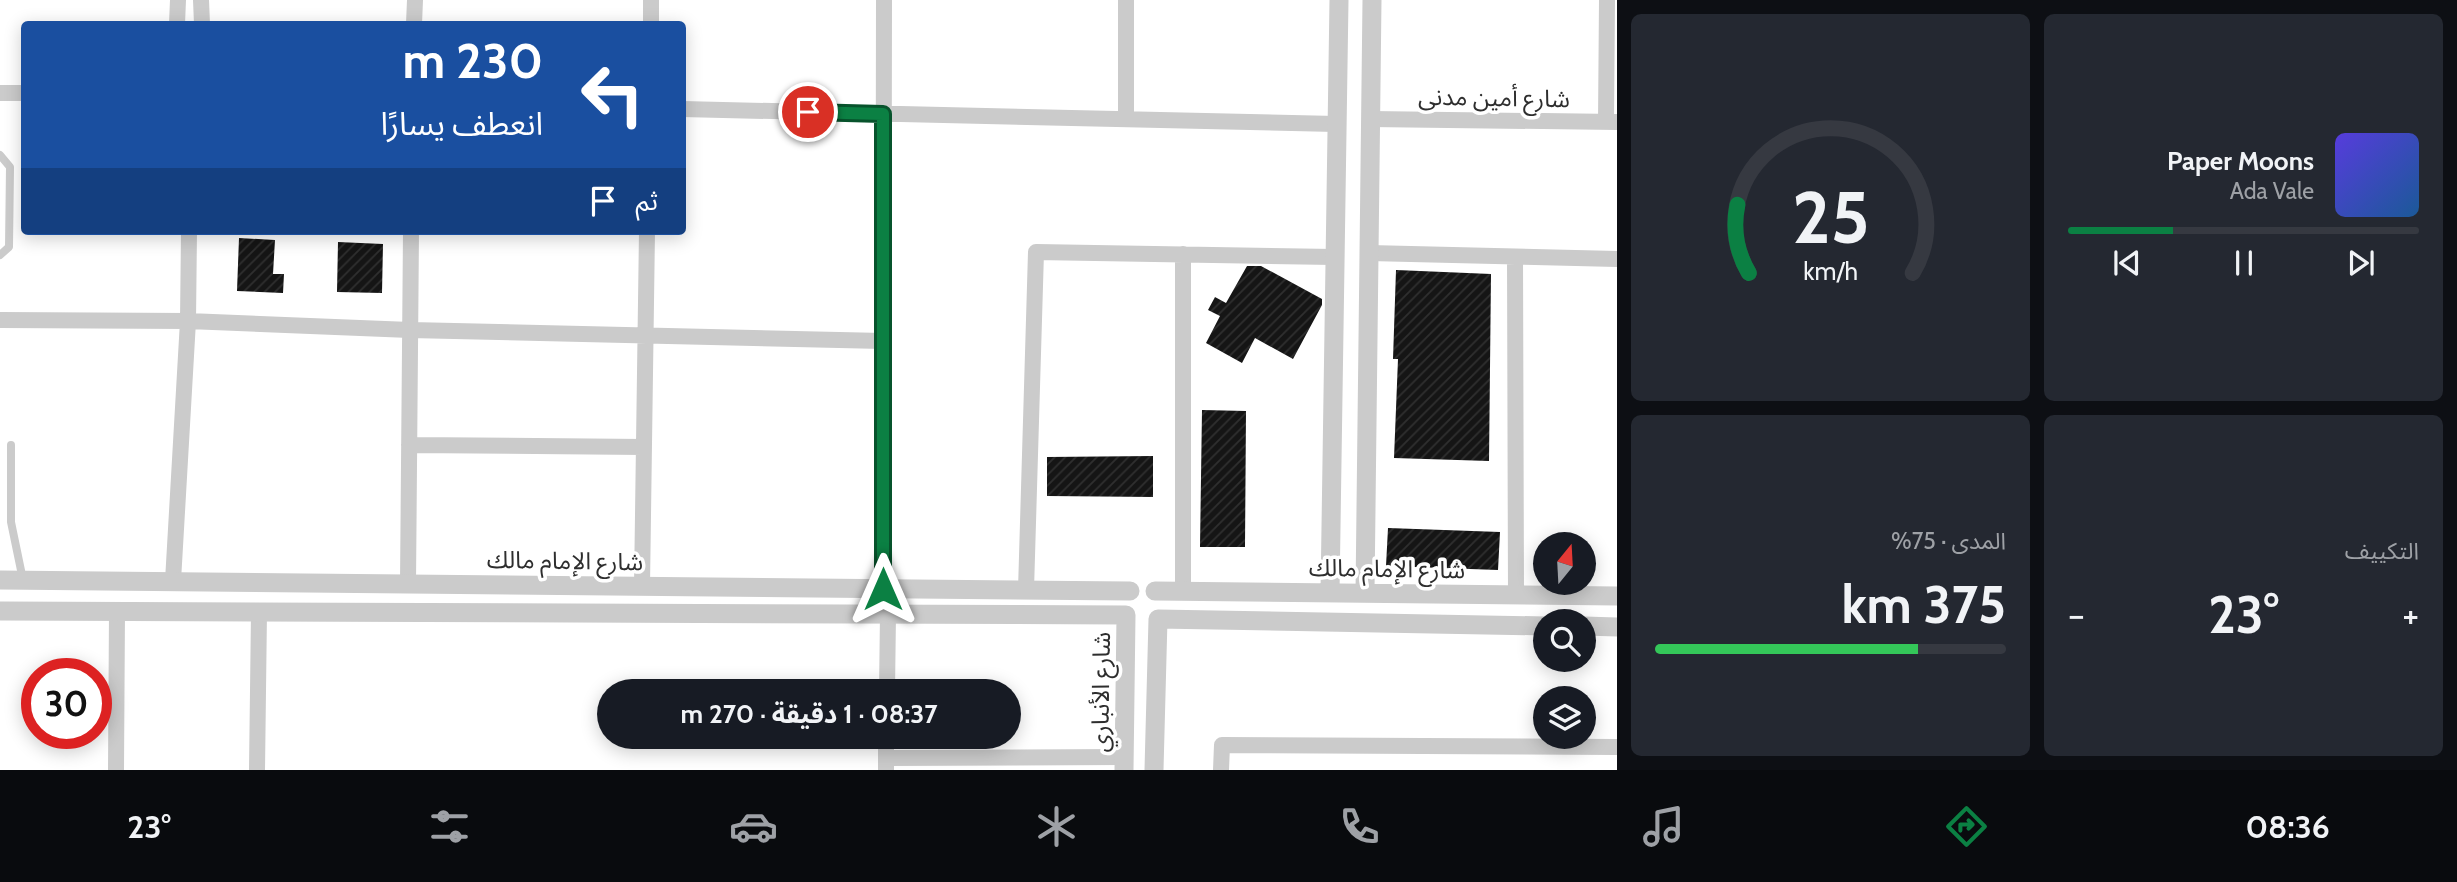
<!DOCTYPE html>
<html lang="ar">
<head>
<meta charset="utf-8">
<style>
	:root { --surface:#171b24; --page:#242831; --text:#f1f3f6; --muted:#9ea1a6; --line:#363941; --accent:#0b8043 }
	body { margin:0; font-family:Cabin,"Noto Sans Arabic",sans-serif; background:var(--page); color:var(--text); direction:rtl; height:100vh; display:flex; flex-direction:column; font-size:26px; white-space:nowrap }
	* { box-sizing:border-box; margin:0 }
	p { font-size:23px; color:var(--muted) }
	.icon { flex:none; width:38px; height:38px; fill:none; stroke:currentColor; stroke-width:2; stroke-linecap:round; stroke-linejoin:round }
	.map { position:relative; flex:1; overflow:hidden; direction:ltr }
	.details { display:flex; flex-direction:column; gap:14px; padding:14px; background:#0d0f14; width:840px }
	.details>* { flex:none }
	.top-card { position:absolute; left:21px; top:21px; width:665px; height:214px; border-radius:7px; box-shadow:0 4px 18px #0003; direction:rtl; background:#1a4fa0; color:#fff; overflow:hidden }
	.needle { width:46px; rotate:18deg }
	.buttons { position:absolute; left:1533px; top:532px; display:grid; gap:14px }
	.buttons a { display:grid; place-items:center; width:63px; height:63px; border-radius:50%; background:var(--surface); box-shadow:0 4px 18px #0003; font-size:35px }
	.speed { position:absolute; left:21px; top:658px; display:flex; gap:14px; font-size:35px; font-weight:700; text-align:center }
	.speed>* { display:grid; place-content:center; width:91px; height:91px; border-radius:50%; background:var(--surface); box-shadow:0 4px 18px #0003; line-height:1 }
	.speed .limit { border:10px solid #d22; background:#fff; color:#111 }
	.pin { position:absolute; display:grid; place-items:center; width:60px; height:60px; color:#fff; margin:-30px; border:4px solid #fff; border-radius:50%; box-shadow:0 2px 7px #0007 }
	.me { position:absolute; width:77px; margin:-38px; rotate:0deg; stroke-linejoin:round; filter:drop-shadow(0 0 5px #0008) }
	.turn { display:flex; align-items:center; gap:24px; height:147px; padding:0 28px; font-size:32px }
	.turn .icon { width:91px; height:91px; stroke-width:2.5 }
	.turn b { display:block; font-size:49px; line-height:60px }
	.then { display:flex; align-items:center; height:66px; padding:0 28px; background:#0003; gap:14px; font-size:26px }
	.big { font-size:52px; font-weight:700; line-height:1.1 }
	.details .widget { flex:1; display:flex; flex-direction:column; justify-content:center; gap:10px; min-width:0; padding:0 24px; border-radius:10px; background:var(--page) }
	.details .dial { align-items:center; gap:0 }
	.dial svg { height:182px; overflow:visible; fill:none; stroke:var(--line); stroke-width:7; stroke-linecap:round; text-anchor:middle }
	.dial text { fill:var(--text); stroke:none }
	.song { display:flex; align-items:center; gap:21px }
	.cover { width:84px; height:84px; border-radius:10px; background:linear-gradient(135deg,hsl(250 70% 55%),hsl(210 70% 35%)) }
	.played { height:7px; border-radius:4px; background:linear-gradient(90deg,var(--accent) 30%,var(--line) 30%) }
	.keys { display:flex; justify-content:space-around; direction:ltr }
	.heat { display:flex; justify-content:space-between; align-items:center; font-size:38px; direction:ltr }
	.charge { height:10px; border-radius:5px; background:linear-gradient(90deg,#34c759 75%,var(--line) 0) }
	.details .tiles { flex:1; display:grid; gap:14px; grid-template-columns:repeat(2,1fr) }
	.trip { position:absolute; left:597px; top:679px; width:424px; height:70px; border-radius:35px; background:var(--surface); box-shadow:0 4px 18px #0003; font-weight:700; line-height:70px; text-align:center; direction:rtl }
	.dock { display:flex; height:112px; justify-content:space-around; align-items:center; background:#090b0e; color:var(--muted) }
	.dock .icon { width:49px; height:49px }
	.dock .on { color:var(--accent) }
	.dock b { font-size:32px; color:var(--text) }
	main { display:flex; flex:1; min-height:0 }
	.map>svg:first-child { display:block }
</style>
</head>
<body>
<main>
<section class="details">
<div class="tiles">
<div class="widget">
<div class="song"><i class="cover"></i><div><b>Paper Moons</b><p>Ada Vale</p></div></div>
<div class="played"></div>
<div class="keys"><svg class="icon" aria-label="previous" viewBox="0 0 24 24"><path d="M18 5L8 12l10 7zM5 5v14"/></svg><svg class="icon" aria-label="pause" viewBox="0 0 24 24"><path d="M8 5v14M16 5v14"/></svg><svg class="icon" aria-label="next" viewBox="0 0 24 24"><path d="M6 5l10 7-10 7zM19 5v14"/></svg></div>
</div>
<div class="widget dial"><svg viewBox="0 0 100 80">
<path d="M14 69A42 42 0 1 1 86 69"/>
<path d="M14 69A42 42 0 0 1 9 39" stroke="#0b8043"/>
<text x="50" y="56" font-size="32" font-weight="700">25</text>
<text x="50" y="72" font-size="11">km/h</text>
</svg></div>
<div class="widget"><p>التكييف</p>
<div class="heat"><a>−</a><b class="big">23°</b><a>+</a></div>
</div>
<div class="widget"><p>المدى · 75%</p><b class="big">375 km</b><div class="charge"></div></div>
</div>
</section>
<div class="map">
<svg width="1617" height="770" viewBox="0 0 1617 770">
	<defs>
		<pattern id="building-hatch" width="6" height="6" patternUnits="userSpaceOnUse" patternTransform="scale(1.75)"><rect width="6" height="6" fill="#151515"/><path d="M-1 1l2-2M0 6l6-6M5 7l2-2" fill="none" stroke="#2f2f2f"/></pattern>
	</defs>
	<rect width="100%" height="100%" fill="#fff"/>
	<path fill="url(#building-hatch)" d="M 239,238 L 275,240 L 273,274 L 284,274 L 283,293 L 237,291 Z
		M 338,242 L 383,244 L 382,293 L 337,292 Z
		M 1247,266 L 1261,266 L 1322,299 L 1322,305 L 1293,359 L 1255,338 L 1242,363 L 1206,343 L 1220,316 L 1208,310 L 1215,297 L 1226,303 Z
		M 1396,270 L 1491,274 L 1489,461 L 1394,458 L 1398,359 L 1393,359 Z
		M 1202,410 L 1246,411 L 1245,547 L 1200,547 Z
		M 1153,456 L 1153,497 L 1047,496 L 1047,457 Z
		M 1388,528 L 1500,532 L 1498,570 L 1386,566 Z"/>
	<g fill="none" stroke-linecap="round" stroke-linejoin="round">
		<path stroke="#cbcbcb" stroke-width="8" d="M 0,155 L 10,167 L 9,247 L 0,255
			M 11,445 L 11,522 L 23,580"/>
		<path stroke="#cbcbcb" stroke-width="16" d="M 201,0 L 202,24
			M 1126,0 L 1126,118
			M 177,24 L 178,0
			M 414,24 L 415,0
			M 651,24 L 651,0
			M 0,93 L 24,93
			M 682,109 L 1336,124
			M 1370,119 L 1617,122
			M 1606,122 L 1607,0
			M 1369,253 L 1617,259
			M 1183,254 L 1183,591
			M 1515,257 L 1516,595
			M 0,320 L 188,321 L 410,330 L 883,341
			M 409,445 L 644,447
			M 173,581 L 188,321 L 189,231
			M 408,584 L 411,231
			M 642,586 L 647,231
			M 883,589 L 884,0
			M 1026,590 L 1036,252 L 1334,257
			M 887,691 L 888,614
			M 886,758 L 1124,757
			M 116,770 L 117,611
			M 257,770 L 259,612
			M 886,770 L 886,737
			M 1221,770 L 1222,745 L 1617,747"/>
		<path stroke="#cbcbcb" stroke-width="19" d="M 0,580 L 1130,591
			M 1155,591 L 1617,596
			M 1330,593 L 1339,0
			M 1365,593 L 1372,0
			M 0,611 L 1126,615 L 1124,770
			M 1584,626 L 1617,627
			M 1154,770 L 1158,619 L 1545,626"/>
	</g>
	<g fill="none" stroke-linecap="round" stroke-linejoin="round">
		<g stroke="#07532c" stroke-width="18">
			<path id="route" d="M 808,112 L 883,114 L 883,589"/>
		</g>
		<use href="#route" stroke="#0b8043" stroke-width="12"/>
	</g>
	<g text-anchor="middle" stroke-width="7" stroke-linejoin="round" paint-order="stroke">
		<g font-size="24" fill="#2e2e2e" stroke="#fff">
			<text transform="translate(1494 98) rotate(1)" y="8">شارع أمين مدنى</text>
			<text transform="translate(565 561) rotate(1)" y="8">شارع الإمام مالك</text>
			<text transform="translate(1387 569) rotate(1)" y="8">شارع الإمام مالك</text>
			<text transform="translate(1101 692) rotate(-89)" y="8">شارع الأنباري</text>
		</g>
	</g>
</svg>
<div class="buttons">
<a><svg class="needle" viewBox="-14 -14 28 28"><path d="M0-13l5 13h-10z" fill="#e53935"/><path d="M0 13l5-13h-10z" fill="#9ea1a6"/></svg></a>
<a><svg class="icon" aria-label="search" viewBox="0 0 24 24"><circle cx="10" cy="10" r="6"/><path d="M15 15l6 6"/></svg></a>
<a><svg class="icon" aria-label="layers" viewBox="0 0 24 24"><path d="M12 4l9 5-9 5-9-5zM3 14l9 5 9-5"/></svg></a>
</div>
<div class="speed"><div class="limit">30</div></div>
<div class="pin" style="left:808px;top:112px;background:#d93025"><svg class="icon" aria-label="arrive" viewBox="0 0 24 24"><path d="M6 21V4h12l-3 4 3 4H6"/></svg></div>
<svg class="me" style="left:883px;top:589px" viewBox="-20 -20 40 40"><path d="M0-17L14 15 0 8-14 15z" fill="#0b8043" stroke="#fff" stroke-width="4"/></svg>
<div class="trip">08:37 · 1 دقيقة · 270 m</div>
<div class="top-card">
<div class="turn"><svg class="icon" aria-label="left" viewBox="0 0 24 24"><path d="M17 20v-9H6M10 6l-5 5 5 5"/></svg><div><b>230 m</b>انعطف يسارًا</div></div>
<div class="then">ثم<svg class="icon" aria-label="arrive" viewBox="0 0 24 24"><path d="M6 21V4h12l-3 4 3 4H6"/></svg></div>
</div>
</div>
</main>
<nav class="dock">
<b>08:36</b>
<svg class="icon on" aria-label="directions" viewBox="0 0 24 24"><path d="M12 3l9 9-9 9-9-9zM9 14v-3h6M13 9l2 2-2 2"/></svg>
<svg class="icon" aria-label="music" viewBox="0 0 24 24"><path d="M9 18V5l10-2v13"/><circle cx="6" cy="18" r="3"/><circle cx="16" cy="16" r="3"/></svg>
<svg class="icon" aria-label="phone" viewBox="0 0 24 24"><path d="M5 4h4l2 5-3 2q2 4 5 5l2-3 5 2v4C11 20 4 13 5 4z"/></svg>
<svg class="icon" aria-label="climate" viewBox="0 0 24 24"><path d="M12 3v18M4 7l16 10M4 17L20 7"/></svg>
<svg class="icon" aria-label="car" viewBox="0 0 24 24"><path d="M5 17H2v-5l4-1 3-4h7l3 4 3 1v5h-3M9 17h6M6 11h13"/><circle cx="7" cy="17" r="2"/><circle cx="17" cy="17" r="2"/></svg>
<svg class="icon" aria-label="filters" viewBox="0 0 24 24"><path d="M4 7h16M4 17h16"/><circle cx="9" cy="7" r="2"/><circle cx="15" cy="17" r="2"/></svg>
<b>23°</b>
</nav>
</body>
</html>
